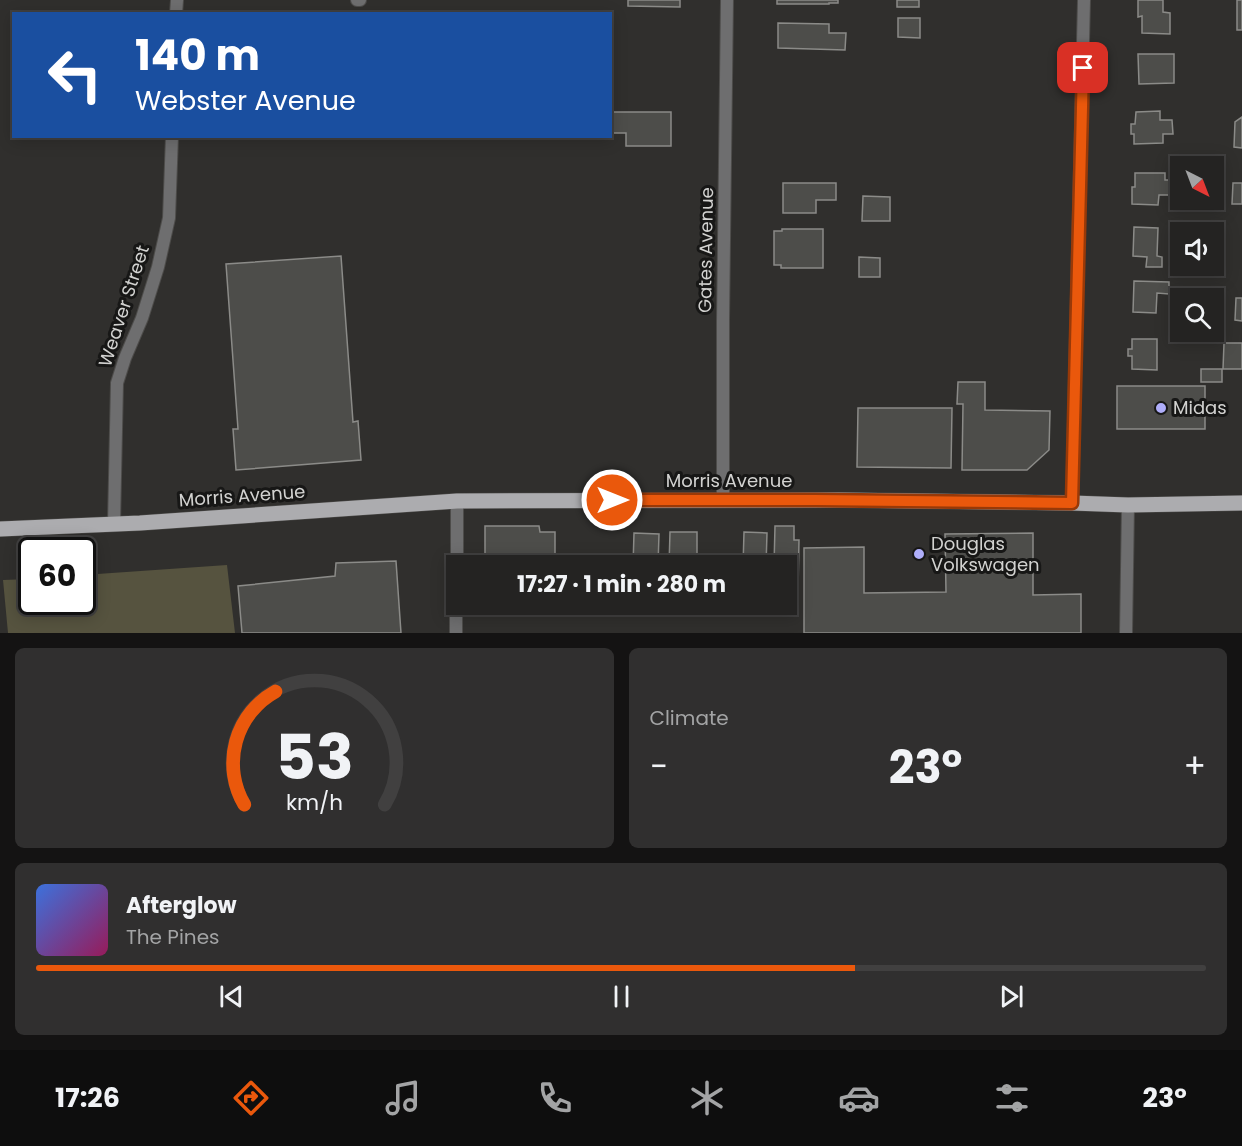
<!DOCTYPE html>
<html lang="en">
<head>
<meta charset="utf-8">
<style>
	:root { --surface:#242322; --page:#302f2f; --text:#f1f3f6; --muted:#a3a4a5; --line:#414040; --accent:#ea580c }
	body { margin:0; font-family:Poppins,sans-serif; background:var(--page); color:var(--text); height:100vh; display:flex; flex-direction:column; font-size:22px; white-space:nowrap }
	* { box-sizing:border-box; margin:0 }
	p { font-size:20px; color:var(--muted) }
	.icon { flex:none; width:33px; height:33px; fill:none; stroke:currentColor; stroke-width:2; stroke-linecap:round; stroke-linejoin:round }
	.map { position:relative; height:633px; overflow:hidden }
	.panel { display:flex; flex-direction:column; gap:15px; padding:15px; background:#141313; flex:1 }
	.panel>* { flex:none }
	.top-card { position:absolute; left:12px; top:12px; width:600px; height:126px; border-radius:0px; box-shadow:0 3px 15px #0003,0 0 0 2px var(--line); background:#1a4fa0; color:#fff; overflow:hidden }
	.needle { width:39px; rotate:138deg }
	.controls { position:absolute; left:1170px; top:156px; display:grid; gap:12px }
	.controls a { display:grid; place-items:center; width:54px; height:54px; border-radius:0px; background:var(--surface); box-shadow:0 3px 15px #0003,0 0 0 2px var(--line); font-size:30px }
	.speed { position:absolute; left:18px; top:537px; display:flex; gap:12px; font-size:30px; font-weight:700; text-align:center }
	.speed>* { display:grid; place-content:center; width:78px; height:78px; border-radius:50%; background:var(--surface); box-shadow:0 3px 15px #0003,0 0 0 2px var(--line); line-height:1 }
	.speed .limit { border:3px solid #111; border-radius:9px; background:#fff; color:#111 }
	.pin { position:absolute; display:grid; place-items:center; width:51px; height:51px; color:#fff; margin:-26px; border-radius:12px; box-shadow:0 3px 9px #0006 }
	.me { position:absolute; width:66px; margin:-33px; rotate:90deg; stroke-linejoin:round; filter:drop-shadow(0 0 4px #0008) }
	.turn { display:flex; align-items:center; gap:21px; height:126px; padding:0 24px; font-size:27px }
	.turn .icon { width:78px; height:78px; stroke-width:2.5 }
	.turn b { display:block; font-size:42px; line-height:51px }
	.big { font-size:45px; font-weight:700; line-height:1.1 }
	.panel .card { flex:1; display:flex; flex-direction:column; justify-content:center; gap:9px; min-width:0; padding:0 21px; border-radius:9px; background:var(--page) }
	.panel .dial { align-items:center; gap:0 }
	.dial svg { height:156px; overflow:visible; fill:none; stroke:var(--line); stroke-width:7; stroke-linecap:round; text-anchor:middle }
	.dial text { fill:var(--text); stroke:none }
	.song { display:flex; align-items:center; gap:18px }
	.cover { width:72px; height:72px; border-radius:9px; background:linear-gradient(135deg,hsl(220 70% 55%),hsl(330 70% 35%)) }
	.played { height:6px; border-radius:3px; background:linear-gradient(90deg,var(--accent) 70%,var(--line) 70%) }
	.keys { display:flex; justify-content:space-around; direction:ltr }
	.heat { display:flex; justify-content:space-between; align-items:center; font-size:33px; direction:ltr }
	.panel .tiles { flex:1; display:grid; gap:15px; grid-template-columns:1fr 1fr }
	.card:last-child { grid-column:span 2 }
	.trip { position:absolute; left:446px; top:555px; width:351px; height:60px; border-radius:0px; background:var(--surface); box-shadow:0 3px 15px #0003,0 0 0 2px var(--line); font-weight:700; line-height:60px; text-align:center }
	.dock { display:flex; height:96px; justify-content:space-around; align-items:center; background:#0e0e0e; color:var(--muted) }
	.dock .icon { width:42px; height:42px }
	.dock .on { color:var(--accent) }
	.dock b { font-size:27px; color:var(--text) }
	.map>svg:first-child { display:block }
</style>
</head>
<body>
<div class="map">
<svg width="1242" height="633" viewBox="0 0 1242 633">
	<rect width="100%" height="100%" fill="#302f2d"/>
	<path fill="#56533f" d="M 227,565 L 235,633 L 8,633 L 3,580 L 31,579 L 32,602 L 82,602 L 83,575 Z"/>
	<path fill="#4d4d4a" stroke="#8b8b88" stroke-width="1.5" d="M 628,0 L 680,0 L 680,7 L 628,6 Z
		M 777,0 L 838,0 L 838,3 L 829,3 L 829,4 L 777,4 Z
		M 897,0 L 919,0 L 919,7 L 897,7 Z
		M 1138,0 L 1163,0 L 1163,12 L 1170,13 L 1170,34 L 1142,33 L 1142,16 L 1138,17 Z
		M 1237,0 L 1242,0 L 1242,30 L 1237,30 Z
		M 898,18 L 920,18 L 920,38 L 898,37 Z
		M 778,23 L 829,24 L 829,33 L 846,33 L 845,50 L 778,48 Z
		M 1138,54 L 1174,54 L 1174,83 L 1139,84 Z
		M 1160,111 L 1160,120 L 1172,120 L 1173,134 L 1163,134 L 1163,143 L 1134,144 L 1134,134 L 1131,134 L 1131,124 L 1135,124 L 1136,112 Z
		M 610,112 L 671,112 L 671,146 L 626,146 L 626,133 L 610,133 Z
		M 1242,117 L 1242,148 L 1234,147 L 1235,122 Z
		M 1135,173 L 1165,173 L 1165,180 L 1169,180 L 1169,195 L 1159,195 L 1158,205 L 1132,204 L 1132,187 L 1135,187 Z
		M 783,183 L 836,183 L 836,200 L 816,200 L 816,213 L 783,213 Z
		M 1233,183 L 1242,183 L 1242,204 L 1232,204 Z
		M 863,196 L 890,197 L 890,221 L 862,221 Z
		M 1134,227 L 1158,228 L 1157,256 L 1162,257 L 1162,267 L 1146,267 L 1147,257 L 1133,256 Z
		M 782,229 L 823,229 L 823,268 L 781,268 L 781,265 L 774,265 L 774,231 L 782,231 Z
		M 341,256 L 353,422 L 358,421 L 361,460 L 236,470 L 233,429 L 238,429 L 226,264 Z
		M 859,257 L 880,258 L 880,277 L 859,277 Z
		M 1134,281 L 1169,282 L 1169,294 L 1157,293 L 1156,313 L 1133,312 Z
		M 1236,298 L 1242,298 L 1242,321 L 1235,320 Z
		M 1132,339 L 1157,339 L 1157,370 L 1132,369 L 1132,356 L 1128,356 L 1128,349 L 1132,349 Z
		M 1224,343 L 1242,343 L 1242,369 L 1223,369 Z
		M 1201,369 L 1222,369 L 1222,382 L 1201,382 Z
		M 958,382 L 985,382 L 985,410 L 1050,411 L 1049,450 L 1027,470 L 962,470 L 963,404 L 957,404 Z
		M 1117,386 L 1205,386 L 1205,429 L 1117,429 Z
		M 858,408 L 952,408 L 951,468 L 857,467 Z
		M 485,526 L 539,526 L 540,532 L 555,532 L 555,566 L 485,566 Z
		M 775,526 L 794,526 L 794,540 L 799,540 L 798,590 L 786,590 L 786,566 L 774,566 Z
		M 670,532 L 697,532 L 697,566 L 669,566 Z
		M 744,532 L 767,533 L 766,566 L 743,566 Z
		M 634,533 L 659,534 L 658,566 L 633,566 Z
		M 1033,533 L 1033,595 L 1081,594 L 1081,633 L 804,633 L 804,548 L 864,547 L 864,593 L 946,592 L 945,534 Z
		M 396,561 L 401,633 L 242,633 L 238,586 L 335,576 L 336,563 Z"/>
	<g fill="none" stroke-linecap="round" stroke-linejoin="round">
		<g stroke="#4d4c4a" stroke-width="14">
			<path id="minor" d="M 357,0 L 360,0
				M 176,14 L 177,0
				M 723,500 L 723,321 L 727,0
				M 1072,503 L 1084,0
				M 114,524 L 117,383 L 125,358 L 142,318 L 158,267 L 169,218 L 172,136
				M 457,566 L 457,501
				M 456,597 L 456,633
				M 1126,633 L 1128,505"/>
		</g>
		<g stroke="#4d4c4a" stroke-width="16">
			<path id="primary" d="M 0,529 L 140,523 L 457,501 L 839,500 L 1072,503 L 1128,505 L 1242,503"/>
		</g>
		<use href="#minor" stroke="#6e6e6f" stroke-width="12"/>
		<use href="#primary" stroke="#acacaf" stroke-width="15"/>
	</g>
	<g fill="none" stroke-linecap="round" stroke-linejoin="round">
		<g stroke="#983908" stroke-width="15">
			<path id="route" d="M 612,500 L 816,500 L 1072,503 L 1083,68"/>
		</g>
		<use href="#route" stroke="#ea580c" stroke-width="10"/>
	</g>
	<g fill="#afaefa" stroke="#171716" stroke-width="2">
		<circle cx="1161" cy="408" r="6"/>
		<circle cx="919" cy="554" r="6"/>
	</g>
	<g text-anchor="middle" stroke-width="6" stroke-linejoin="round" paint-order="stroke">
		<g font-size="18" fill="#d2d2d0" stroke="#171716">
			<text transform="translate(706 250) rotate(-89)" y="6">Gates Avenue</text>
			<text transform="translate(124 306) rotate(-72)" y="6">Weaver Street</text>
			<text x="729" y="487">Morris Avenue</text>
			<text transform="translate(242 496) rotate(-4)" y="6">Morris Avenue</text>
		</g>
		<g font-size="18" fill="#d2d2d0" stroke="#171716" text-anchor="start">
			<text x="1173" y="414">Midas</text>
			<text x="931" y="550">Douglas<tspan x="931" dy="21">Volkswagen</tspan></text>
		</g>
	</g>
</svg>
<div class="controls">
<a><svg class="needle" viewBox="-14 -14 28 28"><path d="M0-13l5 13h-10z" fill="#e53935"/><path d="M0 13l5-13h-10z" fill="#a3a4a5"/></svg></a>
<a><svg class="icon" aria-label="sound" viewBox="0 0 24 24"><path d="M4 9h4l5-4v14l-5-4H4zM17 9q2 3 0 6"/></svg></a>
<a><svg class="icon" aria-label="search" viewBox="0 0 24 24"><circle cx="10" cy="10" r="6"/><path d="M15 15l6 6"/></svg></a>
</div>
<div class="speed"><div class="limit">60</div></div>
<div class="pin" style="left:1083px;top:68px;background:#d93025"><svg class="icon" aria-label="arrive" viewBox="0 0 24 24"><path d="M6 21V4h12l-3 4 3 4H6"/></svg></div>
<svg class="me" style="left:612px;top:500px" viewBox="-20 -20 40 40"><circle r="17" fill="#ea580c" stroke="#fff" stroke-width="3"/><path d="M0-11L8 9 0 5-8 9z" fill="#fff"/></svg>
<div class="trip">17:27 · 1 min · 280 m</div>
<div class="top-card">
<div class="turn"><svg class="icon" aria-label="left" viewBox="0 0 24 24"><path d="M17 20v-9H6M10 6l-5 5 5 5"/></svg><div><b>140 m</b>Webster Avenue</div></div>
</div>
</div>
<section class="panel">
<div class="tiles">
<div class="card dial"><svg viewBox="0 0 100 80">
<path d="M14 69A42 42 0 1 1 86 69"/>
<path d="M14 69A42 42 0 0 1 30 11" stroke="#ea580c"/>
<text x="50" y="56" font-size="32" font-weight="700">53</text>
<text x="50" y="72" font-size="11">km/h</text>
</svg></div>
<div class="card"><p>Climate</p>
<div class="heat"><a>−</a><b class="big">23°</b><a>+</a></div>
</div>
<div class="card">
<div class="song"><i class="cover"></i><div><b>Afterglow</b><p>The Pines</p></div></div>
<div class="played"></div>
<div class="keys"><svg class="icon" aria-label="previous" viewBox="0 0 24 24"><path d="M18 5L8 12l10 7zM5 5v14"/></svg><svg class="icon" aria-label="pause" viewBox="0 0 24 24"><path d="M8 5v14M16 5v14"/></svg><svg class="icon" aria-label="next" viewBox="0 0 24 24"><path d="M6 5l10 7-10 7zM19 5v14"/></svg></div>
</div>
</div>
</section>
<nav class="dock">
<b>17:26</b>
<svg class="icon on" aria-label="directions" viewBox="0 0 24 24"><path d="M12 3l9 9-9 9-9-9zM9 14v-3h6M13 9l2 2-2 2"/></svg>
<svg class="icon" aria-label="music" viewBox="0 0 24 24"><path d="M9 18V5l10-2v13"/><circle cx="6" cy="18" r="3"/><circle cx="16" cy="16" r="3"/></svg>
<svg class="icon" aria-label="phone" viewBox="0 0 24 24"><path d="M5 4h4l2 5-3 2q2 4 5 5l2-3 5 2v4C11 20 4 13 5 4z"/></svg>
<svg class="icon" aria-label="climate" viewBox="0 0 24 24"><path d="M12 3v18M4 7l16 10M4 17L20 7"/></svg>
<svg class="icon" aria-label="car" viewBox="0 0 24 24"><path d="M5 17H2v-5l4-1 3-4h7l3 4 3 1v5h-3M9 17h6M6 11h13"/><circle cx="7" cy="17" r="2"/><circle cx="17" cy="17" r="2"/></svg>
<svg class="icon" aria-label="filters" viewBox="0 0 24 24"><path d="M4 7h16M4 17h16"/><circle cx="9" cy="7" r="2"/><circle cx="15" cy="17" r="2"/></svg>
<b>23°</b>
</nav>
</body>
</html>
